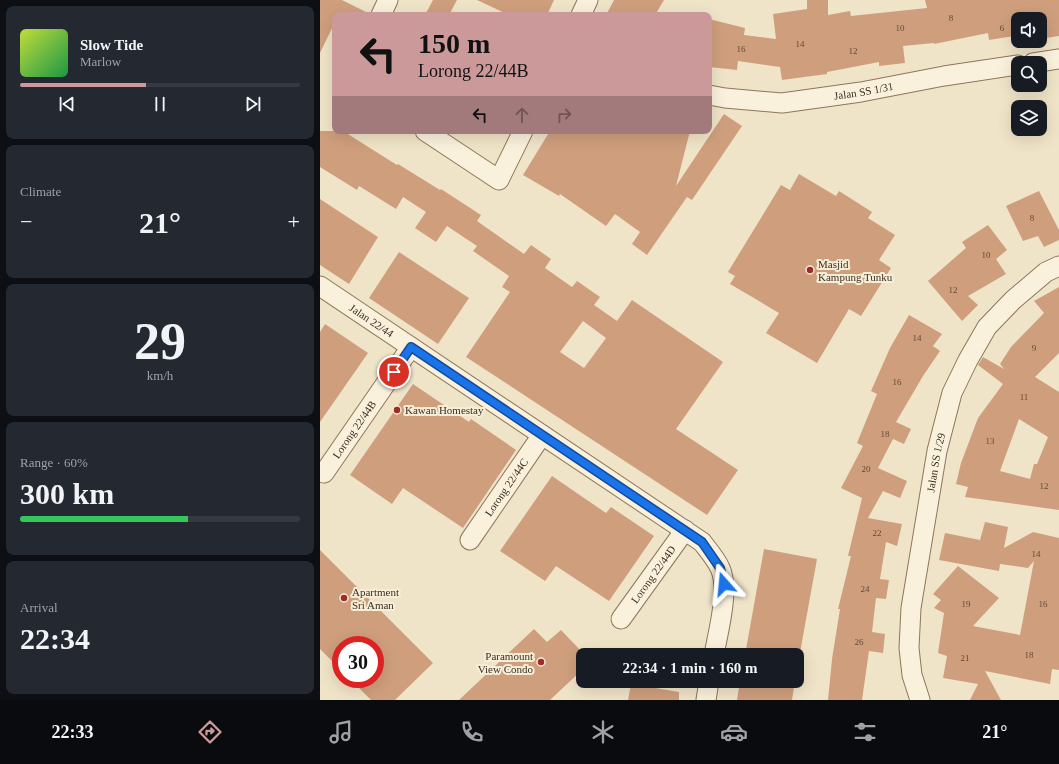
<!DOCTYPE html>
<html lang="en">
<head>
<meta charset="utf-8">
<style>
	:root { --surface:#171b24; --page:#242831; --text:#f1f3f6; --muted:#9ea1a6; --line:#363941; --accent:#cc999b }
	body { margin:0; font-family:Georgia,serif; background:var(--page); color:var(--text); height:100vh; display:flex; flex-direction:column; font-size:15px; white-space:nowrap }
	* { box-sizing:border-box; margin:0 }
	p { font-size:13px; color:var(--muted) }
	.icon { flex:none; width:22px; height:22px; fill:none; stroke:currentColor; stroke-width:2; stroke-linecap:round; stroke-linejoin:round }
	.map { position:relative; flex:1; overflow:hidden }
	.panel { display:flex; flex-direction:column; gap:6px; padding:6px; background:#0d0f14; width:320px }
	.panel>* { flex:none }
	.hud { position:absolute; left:12px; top:12px; width:380px; height:122px; border-radius:8px; box-shadow:0 4px 16px #0002; background:#cc999b; color:#111; overflow:hidden }
	.fabs { position:absolute; left:691px; top:12px; display:grid; gap:8px }
	.fabs a { display:grid; place-items:center; width:36px; height:36px; border-radius:8px; background:var(--surface); box-shadow:0 4px 16px #0002; font-size:20px }
	.speed { position:absolute; left:12px; top:636px; display:flex; gap:8px; font-size:20px; font-weight:700; text-align:center }
	.speed>* { display:grid; place-content:center; width:52px; height:52px; border-radius:50%; background:var(--surface); box-shadow:0 4px 16px #0002; line-height:1 }
	.speed .limit { border:6px solid #d22; background:#fff; color:#111 }
	.pin { position:absolute; display:grid; place-items:center; width:34px; height:34px; color:#fff; margin:-17px; border:2px solid #fff; border-radius:50%; box-shadow:0 1px 4px #0007 }
	.me { position:absolute; width:44px; margin:-22px; rotate:342deg; stroke-linejoin:round; filter:drop-shadow(0 0 3px #0008) }
	.turn { display:flex; align-items:center; gap:14px; height:84px; padding:0 20px; font-size:18px }
	.turn .icon { width:52px; height:52px; stroke-width:2.5 }
	.turn b { display:block; font-size:28px; line-height:34px }
	.lanes { display:flex; align-items:center; height:38px; padding:0 20px; background:#0003; justify-content:center; gap:20px; direction:ltr }
	.lanes .off { opacity:.35 }
	.big { font-size:30px; font-weight:600; line-height:1.1 }
	.panel .card { flex:1; display:flex; flex-direction:column; justify-content:center; gap:6px; min-width:0; padding:0 14px; border-radius:8px; background:var(--page) }
	.panel .dial { align-items:center; gap:0 }
	.dial b { font-size:52px; line-height:1 }
	.song { display:flex; align-items:center; gap:12px }
	.cover { width:48px; height:48px; border-radius:6px; background:linear-gradient(135deg,hsl(70 70% 55%),hsl(140 70% 35%)) }
	.played { height:4px; border-radius:2px; background:linear-gradient(90deg,var(--accent) 45%,var(--line) 45%) }
	.keys { display:flex; justify-content:space-around; direction:ltr }
	.heat { display:flex; justify-content:space-between; align-items:center; font-size:22px; direction:ltr }
	.charge { height:6px; border-radius:3px; background:linear-gradient(90deg,#34c759 60%,var(--line) 0) }
	.trip { position:absolute; left:256px; top:648px; width:228px; height:40px; border-radius:8px; background:var(--surface); box-shadow:0 4px 16px #0002; font-weight:600; line-height:40px; text-align:center }
	.menu { display:flex; height:64px; justify-content:space-around; align-items:center; background:#090b0e; color:var(--muted) }
	.menu .icon { width:28px; height:28px }
	.menu .current { color:var(--accent) }
	.menu b { font-size:18px; color:var(--text) }
	main { display:flex; flex:1; min-height:0 }
	.map>svg:first-child { display:block }
</style>
</head>
<body>
<main>
<section class="panel">
<div class="card">
<div class="song"><i class="cover"></i><div><b>Slow Tide</b><p>Marlow</p></div></div>
<div class="played"></div>
<div class="keys"><svg class="icon" aria-label="previous" viewBox="0 0 24 24"><path d="M18 5L8 12l10 7zM5 5v14"/></svg><svg class="icon" aria-label="pause" viewBox="0 0 24 24"><path d="M8 5v14M16 5v14"/></svg><svg class="icon" aria-label="next" viewBox="0 0 24 24"><path d="M6 5l10 7-10 7zM19 5v14"/></svg></div>
</div>
<div class="card"><p>Climate</p>
<div class="heat"><a>−</a><b class="big">21°</b><a>+</a></div>
</div>
<div class="card dial"><b>29</b><p>km/h</p></div>
<div class="card"><p>Range · 60%</p><b class="big">300 km</b><div class="charge"></div></div>
<div class="card"><p>Arrival</p><b class="big">22:34</b></div>
</section>
<div class="map">
<svg width="739" height="700" viewBox="0 0 739 700">
	<rect width="100%" height="100%" fill="#f0e4c8"/>
	<path fill="#cf9f7d" fill-rule="evenodd" d="M 0,0 L 22,0 L 50,14 L 50,15 L 15,15 L 15,22 L 0,53 Z
		M 113,0 L 137,0 L 129,15 L 105,15 Z
		M 157,0 L 234,0 L 227,15 L 189,15 Z
		M 294,0 L 344,0 L 335,15 L 286,15 Z
		M 487,0 L 508,0 L 508,15 L 530,11 L 531,16 L 607,8 L 605,0 L 739,0 L 739,36 L 720,39 L 720,19 L 698,19 L 698,41 L 707,41 L 695,43 L 694,36 L 669,40 L 668,33 L 614,44 L 614,43 L 583,46 L 585,63 L 559,66 L 559,62 L 507,72 L 507,74 L 462,80 L 460,67 L 418,61 L 417,70 L 389,67 L 389,19 L 425,28 L 424,35 L 456,39 L 453,14 L 487,9 Z
		M 404,114 L 422,126 L 372,200 L 367,197 L 327,255 L 312,244 L 320,232 L 295,214 L 286,226 L 240,194 L 239,196 L 203,175 L 230,131 L 370,131 L 356,186 Z
		M 0,131 L 23,131 L 77,165 L 78,164 L 120,190 L 121,189 L 161,215 L 157,221 L 204,254 L 211,245 L 231,259 L 225,268 L 252,287 L 257,281 L 280,297 L 274,305 L 297,321 L 312,300 L 403,362 L 356,429 L 418,470 L 387,515 L 146,357 L 190,292 L 182,287 L 189,276 L 153,251 L 157,246 L 127,226 L 116,242 L 95,228 L 106,212 L 83,197 L 76,209 L 39,186 L 37,190 L 0,167 ZM 263,321 L 286,338 L 264,368 L 240,352 Z
		M 479,174 L 516,196 L 519,191 L 552,212 L 548,218 L 575,235 L 559,260 L 571,268 L 541,316 L 529,309 L 497,363 L 446,333 L 459,313 L 410,284 L 415,276 L 408,272 L 461,185 L 470,190 Z
		M 719,191 L 739,230 L 739,240 L 724,247 L 718,236 L 703,241 L 686,206 Z
		M 0,199 L 58,237 L 29,284 L 0,265 Z
		M 668,225 L 687,250 L 676,259 L 686,274 L 648,296 L 658,305 L 642,321 L 608,281 L 646,248 L 642,242 Z
		M 79,252 L 149,298 L 118,344 L 49,298 Z
		M 739,287 L 739,353 L 715,377 L 739,392 L 739,510 L 645,497 L 648,487 L 636,484 L 641,463 L 658,418 L 683,384 L 658,365 L 663,357 L 684,369 L 680,364 L 691,347 L 724,313 L 714,301 ZM 699,419 L 728,437 L 717,464 L 714,464 L 710,479 L 680,471 Z
		M 589,315 L 622,334 L 613,346 L 620,351 L 603,376 L 576,422 L 591,429 L 584,444 L 573,439 L 558,468 L 587,481 L 580,498 L 563,491 L 548,518 L 582,524 L 577,546 L 566,542 L 560,579 L 569,580 L 566,599 L 556,598 L 552,632 L 565,634 L 563,653 L 549,651 L 542,700 L 508,700 L 512,659 L 520,609 L 518,609 L 531,556 L 528,556 L 542,498 L 521,488 L 543,446 L 537,443 L 557,394 L 551,391 L 570,348 Z
		M 5,324 L 48,353 L 0,422 L 0,332 Z
		M 93,384 L 149,422 L 151,419 L 196,450 L 143,528 L 83,488 L 72,504 L 30,475 Z
		M 232,476 L 286,513 L 291,507 L 334,536 L 289,601 L 236,566 L 225,581 L 180,551 Z
		M 665,522 L 688,527 L 684,548 L 713,532 L 739,538 L 739,670 L 732,669 L 730,684 L 665,671 L 681,700 L 650,700 L 658,684 L 623,678 L 627,656 L 618,653 L 624,613 L 614,608 L 621,600 L 613,594 L 638,566 L 679,598 L 653,626 L 700,635 L 714,561 L 708,568 L 680,564 L 679,571 L 619,560 L 625,533 L 660,540 Z
		M 444,549 L 497,559 L 477,669 L 477,655 L 425,655 Z
		M 0,550 L 113,663 L 75,700 L 51,700 L 30,679 L 55,679 L 55,645 L 21,645 L 21,670 L 0,649 Z
		M 214,629 L 227,642 L 241,630 L 263,653 L 263,669 L 230,700 L 139,700 Z
		M 420,681 L 475,681 L 472,700 L 417,700 Z
		M 311,684 L 359,692 L 359,700 L 308,700 Z"/>
	<g fill="none" stroke-linecap="round" stroke-linejoin="round">
		<g stroke="#8d765c" stroke-width="21">
			<g id="street">
				<path d="M 61,15 L 68,0"/>
				<path d="M 261,15 L 268,0"/>
				<path d="M 713,63 L 739,59"/>
				<path id="s1" d="M 389,95 L 405,98 L 462,103 L 541,92 L 624,76 L 698,65"/>
				<path d="M 105,131 L 179,180 L 203,131"/>
				<path id="s2" d="M 0,286 L 382,542 C 388,550 396,559 400,568 C 410,589 398,632 394,655"/>
				<path id="s3" d="M 4,473 L 91,347"/>
				<path id="s4" d="M 150,540 L 222,435"/>
				<path id="s5" d="M 301,619 L 365,530"/>
				<path d="M 386,700 L 389,681"/>
				<path id="s6" d="M 600,700 L 592,675 L 589,648 L 591,608 L 617,451 L 632,393 L 648,360 L 667,327 L 693,300 L 726,272 L 739,266"/>
			</g>
		</g>
		<use href="#street" stroke="#faf1dc" stroke-width="19"/>
	</g>
	<g fill="none" stroke-linecap="round" stroke-linejoin="round">
		<g stroke="#114b97" stroke-width="10">
			<path id="route" d="M 74,372 L 91,347 L 382,542 L 400,568 L 404,584"/>
		</g>
		<use href="#route" stroke="#1a73e8" stroke-width="7"/>
	</g>
	<g fill="#9e2a2b" stroke="#f7eed8" stroke-width="1.5">
		<circle cx="490" cy="270" r="4"/>
		<circle cx="77" cy="410" r="4"/>
		<circle cx="24" cy="598" r="4"/>
		<circle cx="221" cy="662" r="4"/>
	</g>
	<g text-anchor="middle" stroke-width="4" stroke-linejoin="round" paint-order="stroke">
		<g font-size="9" fill="#624a37">
			<text x="631" y="21">8</text>
			<text x="580" y="31">10</text>
			<text x="682" y="31">6</text>
			<text x="480" y="47">14</text>
			<text x="421" y="52">16</text>
			<text x="533" y="54">12</text>
			<text x="712" y="221">8</text>
			<text x="666" y="258">10</text>
			<text x="633" y="293">12</text>
			<text x="597" y="341">14</text>
			<text x="714" y="351">9</text>
			<text x="577" y="385">16</text>
			<text x="704" y="400">11</text>
			<text x="565" y="437">18</text>
			<text x="670" y="444">13</text>
			<text x="546" y="472">20</text>
			<text x="724" y="489">12</text>
			<text x="557" y="536">22</text>
			<text x="716" y="557">14</text>
			<text x="545" y="592">24</text>
			<text x="646" y="607">19</text>
			<text x="723" y="607">16</text>
			<text x="539" y="645">26</text>
			<text x="709" y="658">18</text>
			<text x="645" y="661">21</text>
		</g>
		<g font-size="11" fill="#3d2e20" stroke="#f7eed8">
			<text dy="4" stroke="none"><textPath href="#s1" startOffset="156">Jalan SS 1/31</textPath></text>
			<text dy="4" stroke="none"><textPath href="#s2" startOffset="62">Jalan 22/44</textPath></text>
			<text dy="4" stroke="none"><textPath href="#s3" startOffset="53">Lorong 22/44B</textPath></text>
			<text dy="4" stroke="none"><textPath href="#s6" startOffset="241">Jalan SS 1/29</textPath></text>
			<text dy="4" stroke="none"><textPath href="#s4" startOffset="64">Lorong 22/44C</textPath></text>
			<text dy="4" stroke="none"><textPath href="#s5" startOffset="55">Lorong 22/44D</textPath></text>
		</g>
		<g font-size="11" fill="#3d2e20" stroke="#f7eed8" text-anchor="start">
			<text x="498" y="268">Masjid<tspan x="498" dy="13">Kampung Tunku</tspan></text>
			<text x="85" y="414">Kawan Homestay</text>
			<text x="32" y="596">Apartment<tspan x="32" dy="13">Sri Aman</tspan></text>
			<text x="213" y="660" text-anchor="end">Paramount<tspan x="213" dy="13">View Condo</tspan></text>
		</g>
	</g>
</svg>
<div class="fabs">
<a><svg class="icon" aria-label="sound" viewBox="0 0 24 24"><path d="M4 9h4l5-4v14l-5-4H4zM17 9q2 3 0 6"/></svg></a>
<a><svg class="icon" aria-label="search" viewBox="0 0 24 24"><circle cx="10" cy="10" r="6"/><path d="M15 15l6 6"/></svg></a>
<a><svg class="icon" aria-label="layers" viewBox="0 0 24 24"><path d="M12 4l9 5-9 5-9-5zM3 14l9 5 9-5"/></svg></a>
</div>
<div class="speed"><div class="limit">30</div></div>
<div class="pin" style="left:74px;top:372px;background:#d93025"><svg class="icon" aria-label="arrive" viewBox="0 0 24 24"><path d="M6 21V4h12l-3 4 3 4H6"/></svg></div>
<svg class="me" style="left:404px;top:584px" viewBox="-20 -20 40 40"><path d="M0-17L14 15 0 8-14 15z" fill="#1a73e8" stroke="#fff" stroke-width="4"/></svg>
<div class="trip">22:34 · 1 min · 160 m</div>
<div class="hud">
<div class="turn"><svg class="icon" aria-label="left" viewBox="0 0 24 24"><path d="M17 20v-9H6M10 6l-5 5 5 5"/></svg><div><b>150 m</b>Lorong 22/44B</div></div>
<div class="lanes"><svg class="icon" aria-label="left" viewBox="0 0 24 24"><path d="M17 20v-9H6M10 6l-5 5 5 5"/></svg><svg class="icon off" aria-label="ahead" viewBox="0 0 24 24"><path d="M12 20V5M6 11l6-6 6 6"/></svg><svg class="icon off" aria-label="right" viewBox="0 0 24 24"><path d="M7 20v-9h11M14 6l5 5-5 5"/></svg></div>
</div>
</div>
</main>
<nav class="menu">
<b>22:33</b>
<svg class="icon current" aria-label="directions" viewBox="0 0 24 24"><path d="M12 3l9 9-9 9-9-9zM9 14v-3h6M13 9l2 2-2 2"/></svg>
<svg class="icon" aria-label="music" viewBox="0 0 24 24"><path d="M9 18V5l10-2v13"/><circle cx="6" cy="18" r="3"/><circle cx="16" cy="16" r="3"/></svg>
<svg class="icon" aria-label="phone" viewBox="0 0 24 24"><path d="M5 4h4l2 5-3 2q2 4 5 5l2-3 5 2v4C11 20 4 13 5 4z"/></svg>
<svg class="icon" aria-label="climate" viewBox="0 0 24 24"><path d="M12 3v18M4 7l16 10M4 17L20 7"/></svg>
<svg class="icon" aria-label="car" viewBox="0 0 24 24"><path d="M5 17H2v-5l4-1 3-4h7l3 4 3 1v5h-3M9 17h6M6 11h13"/><circle cx="7" cy="17" r="2"/><circle cx="17" cy="17" r="2"/></svg>
<svg class="icon" aria-label="filters" viewBox="0 0 24 24"><path d="M4 7h16M4 17h16"/><circle cx="9" cy="7" r="2"/><circle cx="15" cy="17" r="2"/></svg>
<b>21°</b>
</nav>
</body>
</html>
